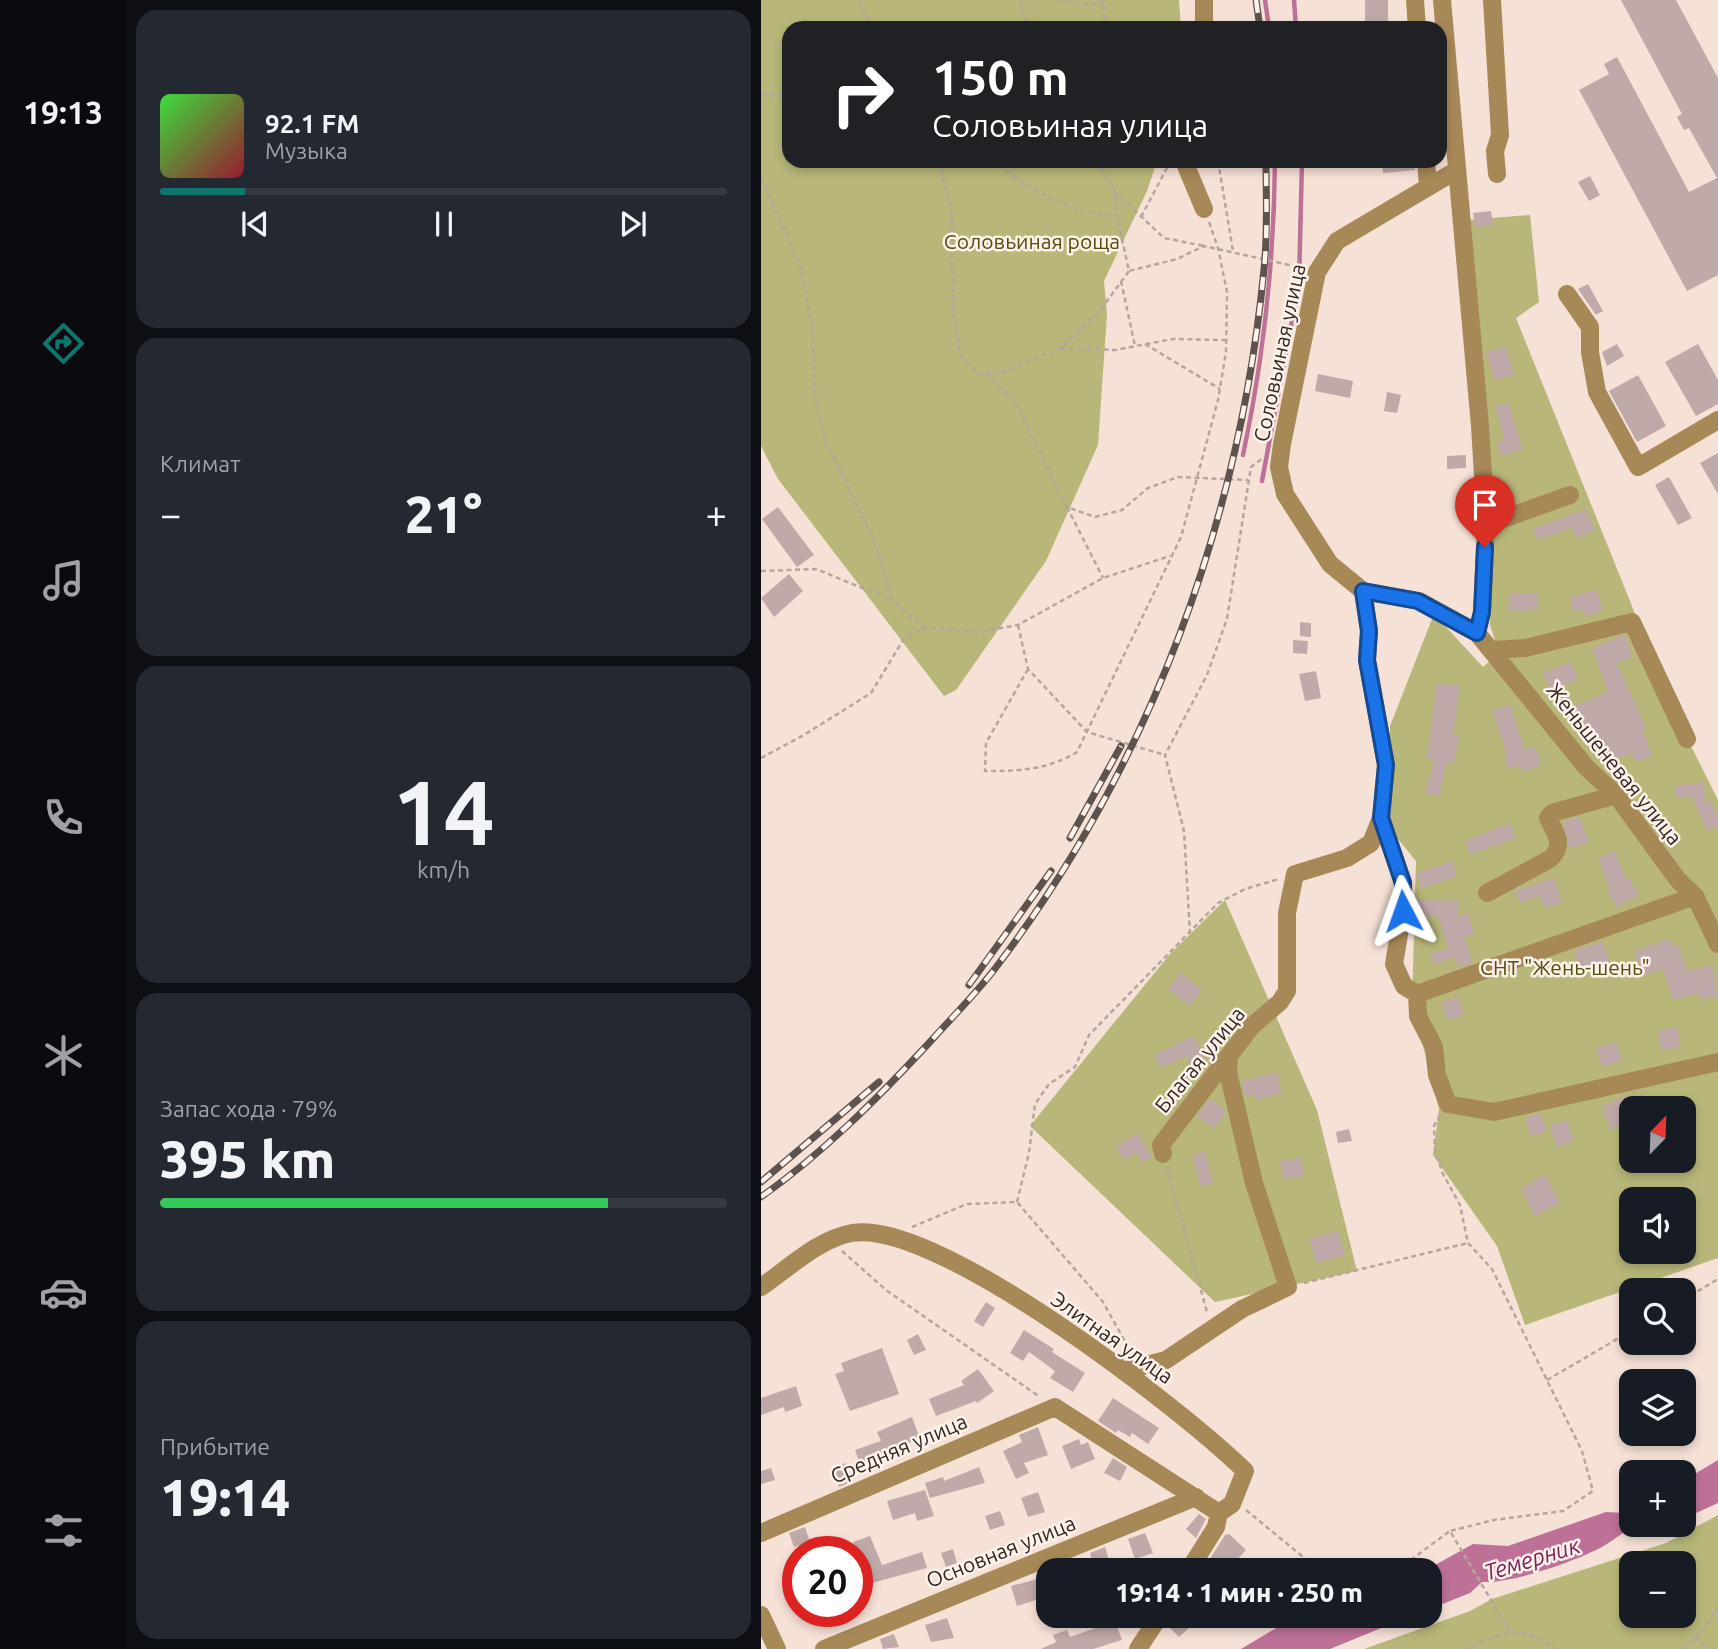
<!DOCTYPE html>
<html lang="ru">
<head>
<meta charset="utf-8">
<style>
	:root { --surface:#171b24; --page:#242831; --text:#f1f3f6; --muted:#9ea1a6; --line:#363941; --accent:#0f766e }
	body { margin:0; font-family:Ubuntu,sans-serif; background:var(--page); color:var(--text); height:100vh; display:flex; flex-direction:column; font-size:26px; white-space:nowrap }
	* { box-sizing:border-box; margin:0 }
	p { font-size:23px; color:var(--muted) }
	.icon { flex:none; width:38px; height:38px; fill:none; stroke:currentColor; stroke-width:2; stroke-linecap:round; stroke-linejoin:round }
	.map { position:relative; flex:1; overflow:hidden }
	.panel { display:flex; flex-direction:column; gap:10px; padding:10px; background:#0d0f14; width:635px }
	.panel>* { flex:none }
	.banner { position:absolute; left:21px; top:21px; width:665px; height:147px; border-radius:21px; box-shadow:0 4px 10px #0003; background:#202124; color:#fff; overflow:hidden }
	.needle { width:46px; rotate:23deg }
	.buttons { position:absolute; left:858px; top:1096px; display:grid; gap:14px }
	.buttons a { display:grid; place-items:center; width:77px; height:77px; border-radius:14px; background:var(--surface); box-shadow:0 4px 10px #0003; font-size:35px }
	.speed { position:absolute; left:21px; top:1536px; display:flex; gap:14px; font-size:35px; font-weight:700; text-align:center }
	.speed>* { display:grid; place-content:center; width:91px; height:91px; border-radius:50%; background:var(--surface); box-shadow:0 4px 10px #0003; line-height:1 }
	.speed .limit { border:10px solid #d22; background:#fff; color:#111 }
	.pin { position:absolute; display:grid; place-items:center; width:60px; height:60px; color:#fff; margin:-72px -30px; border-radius:50% 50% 50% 0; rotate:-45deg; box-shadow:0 0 7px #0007 }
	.pin .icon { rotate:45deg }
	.me { position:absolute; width:77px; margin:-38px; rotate:356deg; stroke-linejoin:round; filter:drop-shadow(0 0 5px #0008) }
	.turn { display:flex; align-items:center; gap:24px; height:147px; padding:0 35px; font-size:32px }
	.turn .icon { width:91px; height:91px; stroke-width:2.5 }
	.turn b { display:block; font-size:49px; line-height:60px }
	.big { font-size:52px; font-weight:800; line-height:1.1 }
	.panel .widget { flex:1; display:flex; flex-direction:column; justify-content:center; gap:10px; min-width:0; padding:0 24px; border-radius:21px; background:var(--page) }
	.panel .dial { align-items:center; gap:0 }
	.dial b { font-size:91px; line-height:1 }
	.song { display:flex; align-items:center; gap:21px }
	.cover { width:84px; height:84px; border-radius:10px; background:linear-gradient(135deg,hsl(120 70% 55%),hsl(350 70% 35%)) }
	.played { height:7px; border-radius:4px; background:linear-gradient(90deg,var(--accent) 15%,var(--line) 15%) }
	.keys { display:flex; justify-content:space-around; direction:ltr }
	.heat { display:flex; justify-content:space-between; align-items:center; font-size:38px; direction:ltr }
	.charge { height:10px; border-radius:5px; background:linear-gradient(90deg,#34c759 79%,var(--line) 0) }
	.trip { position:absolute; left:275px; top:1558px; width:406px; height:70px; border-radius:21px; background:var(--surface); box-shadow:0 4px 10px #0003; font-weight:800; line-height:70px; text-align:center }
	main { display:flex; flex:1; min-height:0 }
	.menu { display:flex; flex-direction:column; width:126px; justify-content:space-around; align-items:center; background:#090b0e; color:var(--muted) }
	.menu .icon { width:49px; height:49px }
	.menu .selected { color:var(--accent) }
	.menu b { font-size:32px; color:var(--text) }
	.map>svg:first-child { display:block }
</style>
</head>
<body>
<main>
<nav class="menu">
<b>19:13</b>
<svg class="icon selected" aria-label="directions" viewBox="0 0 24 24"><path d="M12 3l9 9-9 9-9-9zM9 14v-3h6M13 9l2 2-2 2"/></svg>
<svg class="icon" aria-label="music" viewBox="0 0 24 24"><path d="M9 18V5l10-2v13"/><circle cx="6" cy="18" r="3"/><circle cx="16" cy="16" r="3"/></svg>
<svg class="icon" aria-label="phone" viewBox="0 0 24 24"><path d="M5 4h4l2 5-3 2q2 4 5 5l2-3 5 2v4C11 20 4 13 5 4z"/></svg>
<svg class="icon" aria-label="climate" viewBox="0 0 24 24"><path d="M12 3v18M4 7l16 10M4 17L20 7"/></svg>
<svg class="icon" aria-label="car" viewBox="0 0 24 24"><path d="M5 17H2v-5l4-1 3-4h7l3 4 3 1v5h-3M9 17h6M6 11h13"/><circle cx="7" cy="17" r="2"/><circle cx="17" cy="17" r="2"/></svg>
<svg class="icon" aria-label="filters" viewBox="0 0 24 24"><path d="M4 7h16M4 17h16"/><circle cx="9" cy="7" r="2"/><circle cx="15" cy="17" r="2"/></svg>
</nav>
<section class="panel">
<div class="widget">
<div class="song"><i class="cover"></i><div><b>92.1 FM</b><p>Музыка</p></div></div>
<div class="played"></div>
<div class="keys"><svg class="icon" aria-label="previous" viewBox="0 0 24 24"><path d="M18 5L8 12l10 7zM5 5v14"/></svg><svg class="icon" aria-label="pause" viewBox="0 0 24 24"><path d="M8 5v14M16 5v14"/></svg><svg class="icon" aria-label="next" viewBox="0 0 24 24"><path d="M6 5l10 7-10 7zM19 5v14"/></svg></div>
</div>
<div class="widget"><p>Климат</p>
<div class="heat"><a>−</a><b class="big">21°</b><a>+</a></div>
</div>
<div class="widget dial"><b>14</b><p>km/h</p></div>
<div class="widget"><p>Запас хода · 79%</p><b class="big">395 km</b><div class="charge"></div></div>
<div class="widget"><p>Прибытие</p><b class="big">19:14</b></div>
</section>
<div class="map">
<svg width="957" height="1649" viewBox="0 0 957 1649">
	<rect width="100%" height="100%" fill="#f6e1d7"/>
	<path fill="#b8b779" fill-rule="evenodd" d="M 0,0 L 418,0 L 420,28 L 28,28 L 28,161 L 396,161 L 386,191 L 343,281 L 346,314 L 337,445 L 285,561 L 195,690 L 183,696 L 17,479 L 0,446 Z
		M 769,215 L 778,302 L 755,318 L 916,718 L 957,800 L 957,1258 L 764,1325 L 736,1246 L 672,1155 L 678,1109 L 651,1003 L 655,861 L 627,827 L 629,726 L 673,614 L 722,667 L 738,653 L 729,625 L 724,426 L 693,221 ZM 870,1108 L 922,1108 L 922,1160 L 870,1160 ZM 870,1199 L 922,1199 L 922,1251 L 870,1251 Z
		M 464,900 L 556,1110 L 596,1271 L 454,1302 L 269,1126 L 409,954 Z
		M 957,1515 L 957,1649 L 603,1649 L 709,1611 L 731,1599 L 905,1543 ZM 870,1563 L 922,1563 L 922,1615 L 870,1615 Z"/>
	<path fill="#be7197" d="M 957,1460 L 957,1503 L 922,1519 L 922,1481 Z
		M 870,1509 L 870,1524 L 878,1524 C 862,1531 855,1539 841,1547 C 815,1561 750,1584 721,1582 L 709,1593 L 669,1609 L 668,1570 L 665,1570 L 712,1544 L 747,1546 L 845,1512 L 863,1513 Z
		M 537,1615 L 652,1615 L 569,1649 L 480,1649 Z"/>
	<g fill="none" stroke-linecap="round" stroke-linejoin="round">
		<path stroke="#be7197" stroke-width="4.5" d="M 504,0 L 508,28
			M 533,0 L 535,28
			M 482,455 C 503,357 513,261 514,161
			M 501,481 L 538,283 L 541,161"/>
	</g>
	<path fill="#c0a9a9" d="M 604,0 L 627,0 L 627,22 L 604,22 Z
		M 860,0 L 915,0 L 957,78 L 957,275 L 926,291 L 818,90 L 848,74 L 843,64 L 856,57 L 928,192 L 956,178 L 928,128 L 923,130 L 916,117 L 921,114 Z
		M 621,161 L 654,161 L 654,170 L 622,173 Z
		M 829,176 L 839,195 L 828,201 L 817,182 Z
		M 730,211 L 732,225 L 714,228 L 712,213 Z
		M 827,284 L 842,311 L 835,315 L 817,289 Z
		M 856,344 L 863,356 L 846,366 L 841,352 Z
		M 937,344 L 957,380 L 957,404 L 935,416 L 904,362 Z
		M 745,347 L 753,375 L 733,380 L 725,352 Z
		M 557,374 L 592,381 L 589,398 L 554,391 Z
		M 877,375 L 905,426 L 876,442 L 848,391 Z
		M 626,392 L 640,395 L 636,413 L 623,411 Z
		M 747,403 L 762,450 L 740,456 L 736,442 L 743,440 L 734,406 Z
		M 957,453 L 957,494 L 939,463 Z
		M 705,455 L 705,468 L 686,469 L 686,456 Z
		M 908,477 L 931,518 L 917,525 L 894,485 Z
		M 17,507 L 53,555 L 36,567 L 1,519 Z
		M 825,509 L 834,531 L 815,538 L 811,527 L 777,540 L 772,529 Z
		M 28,574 L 42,591 L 13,617 L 0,598 Z
		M 836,590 L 841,611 L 825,616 L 823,610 L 813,612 L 809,597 Z
		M 748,594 L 776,594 L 776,610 L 748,611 Z
		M 539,622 L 550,623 L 550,637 L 539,636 Z
		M 864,635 L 872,657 L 856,663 L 885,728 L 882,730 L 891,756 L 875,762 L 872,753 L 847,761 L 843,749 L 836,752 L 826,723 L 820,726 L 812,708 L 847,691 L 831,648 Z
		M 532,640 L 547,641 L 546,654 L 532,653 Z
		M 810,662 L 817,680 L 789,691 L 782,673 Z
		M 555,671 L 560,698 L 544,701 L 538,674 Z
		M 676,683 L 699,686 L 692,735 L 698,736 L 693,763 L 686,762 L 678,796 L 664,793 L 673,760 L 666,758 Z
		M 749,705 L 764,750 L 774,746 L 781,765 L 762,772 L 759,765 L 747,769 L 743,755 L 746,754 L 731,711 Z
		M 942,782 L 945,803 L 950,801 L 957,817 L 957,826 L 946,831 L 931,796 L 915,798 L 914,786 Z
		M 819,817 L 828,842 L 809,849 L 802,822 Z
		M 749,823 L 755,838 L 709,855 L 704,841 Z
		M 854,851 L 865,880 L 868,878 L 878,894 L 856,907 L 846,891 L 849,890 L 837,858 Z
		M 691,861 L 696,876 L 660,888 L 656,873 Z
		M 793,878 L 801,902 L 783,908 L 779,896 L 759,903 L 755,890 Z
		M 653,900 L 698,901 L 697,916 L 707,913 L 714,934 L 703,937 L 711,962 L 698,967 L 694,957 L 673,965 L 669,954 L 687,948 L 677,917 L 653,915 Z
		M 909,939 L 912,947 L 918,945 L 926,971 L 951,965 L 957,996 L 940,1000 L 938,993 L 912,1000 L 902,969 L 881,976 L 873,951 Z
		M 841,941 L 848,961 L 820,971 L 813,951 Z
		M 420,973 L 441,991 L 428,1006 L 407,989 Z
		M 697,997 L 703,1015 L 687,1021 L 680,1002 Z
		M 916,1027 L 920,1046 L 901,1051 L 897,1031 Z
		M 433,1036 L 445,1061 L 430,1067 L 426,1056 L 399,1068 L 393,1055 Z
		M 855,1042 L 861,1060 L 841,1067 L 835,1048 Z
		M 516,1072 L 521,1093 L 495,1100 L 493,1094 L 484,1096 L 481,1081 Z
		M 871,1094 L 875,1107 L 857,1113 L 861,1126 L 849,1130 L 841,1106 Z
		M 450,1098 L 465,1112 L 453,1128 L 436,1116 Z
		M 780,1113 L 786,1131 L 771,1136 L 764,1118 Z
		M 806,1120 L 813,1141 L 796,1147 L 789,1125 Z
		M 588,1129 L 591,1141 L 577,1143 L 575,1132 Z
		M 376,1133 L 391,1156 L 382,1162 L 375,1152 L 363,1160 L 355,1147 Z
		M 443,1151 L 452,1183 L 440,1186 L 431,1155 Z
		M 540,1158 L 543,1176 L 522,1179 L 519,1161 Z
		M 784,1175 L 799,1203 L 774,1216 L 760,1188 Z
		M 577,1231 L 584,1255 L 555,1263 L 548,1239 Z
		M 225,1302 L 234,1308 L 222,1327 L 213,1321 Z
		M 263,1330 L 293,1349 L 291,1352 L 324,1373 L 312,1392 L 289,1378 L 294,1371 L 268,1352 L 262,1361 L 249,1353 Z
		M 157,1334 L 165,1350 L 153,1355 L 146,1340 Z
		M 121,1348 L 138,1394 L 89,1411 L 74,1374 L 83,1371 L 80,1363 Z
		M 217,1369 L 233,1391 L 216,1403 L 215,1401 L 175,1416 L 168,1399 L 203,1385 L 200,1381 Z
		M 35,1386 L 41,1406 L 24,1412 L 23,1407 L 0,1415 L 0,1398 Z
		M 352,1398 L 398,1428 L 387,1444 L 371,1433 L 369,1437 L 357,1430 L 355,1433 L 337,1421 Z
		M 151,1417 L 159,1439 L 139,1446 L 142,1453 L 99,1464 L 94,1450 L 120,1441 L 116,1432 Z
		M 277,1427 L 287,1455 L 263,1463 L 268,1473 L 255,1479 L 242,1451 L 261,1442 L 258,1435 Z
		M 318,1439 L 320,1445 L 327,1442 L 334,1459 L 310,1469 L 301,1446 Z
		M 352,1458 L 366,1467 L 359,1481 L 343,1473 Z
		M 85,1463 L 92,1481 L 78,1487 L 71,1468 Z
		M 218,1467 L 224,1483 L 169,1498 L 164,1483 L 182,1477 L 183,1481 Z
		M 10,1468 L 14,1480 L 0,1484 L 0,1471 Z
		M 164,1490 L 173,1516 L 156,1521 L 154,1513 L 132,1520 L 126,1501 Z
		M 277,1492 L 284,1512 L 267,1517 L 260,1498 Z
		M 239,1511 L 244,1525 L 229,1530 L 224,1516 Z
		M 438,1514 L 445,1519 L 435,1538 L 425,1529 Z
		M 44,1527 L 49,1542 L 33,1547 L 28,1533 Z
		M 384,1533 L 392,1553 L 374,1559 L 367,1539 Z
		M 468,1534 L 485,1550 L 466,1570 L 442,1570 L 464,1535 Z
		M 109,1536 L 121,1565 L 161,1552 L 166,1568 L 107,1584 L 92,1542 Z
		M 344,1547 L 351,1570 L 334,1570 L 329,1553 Z
		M 192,1549 L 196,1563 L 185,1567 L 180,1553 Z
		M 287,1576 L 287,1620 L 285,1620 L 278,1599 L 256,1606 L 250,1586 Z
		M 410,1615 L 415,1615 L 428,1628 L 418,1637 L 406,1625 Z
		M 186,1618 L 193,1638 L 170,1642 L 164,1625 Z
		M 354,1621 L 361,1640 L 332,1649 L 280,1649 L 295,1642 L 292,1635 L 306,1630 L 309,1637 Z
		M 133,1634 L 138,1647 L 122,1649 L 119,1639 Z"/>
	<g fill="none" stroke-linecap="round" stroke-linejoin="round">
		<path stroke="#b6a59d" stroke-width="2.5" stroke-dasharray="5 3.5" stroke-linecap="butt" d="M 98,0 L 112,28
			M 259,0 L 267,28
			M 296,0 L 330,5 L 347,0
			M 343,28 L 343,1
			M 0,95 L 28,96
			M 178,161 L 190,211 L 193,318 L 199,354 L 216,374 L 240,373 L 300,348 L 338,312 L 368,271
			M 231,161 C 274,191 303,212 356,216 L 368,271 L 416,259 L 443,246 L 542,268
			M 334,161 L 354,192 L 356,216
			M 457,161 L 472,251
			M 342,169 L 342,161
			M 0,179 L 39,264 L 51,325 L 54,396 L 66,443 L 114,542 L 131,600 L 164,628
			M 354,192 L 403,238 L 443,246
			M 380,217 L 408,164
			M 360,281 L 374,346
			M 384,344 L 459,389
			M 300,348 L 354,350 L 412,339 L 464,340
			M 226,373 L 255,404 L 306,507 L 334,517 L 361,510 L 387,488 L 417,477 L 487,480
			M 306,507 L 342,578
			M 0,571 L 55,569 L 130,600
			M 257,625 L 267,669 L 326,732 L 404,755
			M 267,669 L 225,743 L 224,771 C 258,771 286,770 316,752 L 420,537 L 457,400 L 465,352 L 466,292 L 457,248 L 448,222
			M 0,758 L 43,735 L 110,693 L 144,637 L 164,628 L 218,632 L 257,625 L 342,578 L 409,556
			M 429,934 L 423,831 L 404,755 L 446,675 L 466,619 L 490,467 L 502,458
			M 679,1115 L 673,1126 L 674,1149 L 681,1172 L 699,1205 L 707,1243 L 731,1269 L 821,1451 L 832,1491 L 802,1511 L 733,1520 L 689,1531
			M 406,1167 L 446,1312
			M 256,1202 L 268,1153 L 274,1104 L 288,1084 L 314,1067 L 328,1035 L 457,903 L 484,889 L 518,879
			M 151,1227 L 206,1204 L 256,1202 L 342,1302 L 371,1354
			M 81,1251 L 125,1290 L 279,1397
			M 543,1283 L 707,1243
			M 922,1300 L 957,1279
			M 786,1380 L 870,1331
			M 485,1510 L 558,1570
			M 636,1570 L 689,1531 L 749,1632
			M 936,1637 L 945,1649
			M 704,1649 C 742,1634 757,1622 794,1649
			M 921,1649 L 941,1631 L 957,1607"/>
		<path stroke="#a78857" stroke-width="18" d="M 443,0 L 443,28
			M 654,0 L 656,28
			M 681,0 L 719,426 L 725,525 L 721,612 L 716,633
			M 731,0 L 739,135 L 734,151 L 736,174
			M 423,161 L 443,209
			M 665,161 L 667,187
			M 696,170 L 576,241 L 556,272 L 521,444 L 518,467 L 524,494 L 569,564 L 602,591 L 658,601 L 716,633 L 825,767 L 855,795 L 917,880 L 934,896 L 957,944
			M 806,294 L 829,327 L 829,352 L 836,392 L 877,467 L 957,420
			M 725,525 L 809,495
			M 602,591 L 608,631 L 606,660 L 625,765 L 620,818 L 642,883 L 642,911 L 633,964 L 643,986 L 656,994 L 657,1016 L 673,1047 L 676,1075 L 687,1104 L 733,1112 L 957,1062
			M 732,650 L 764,648 L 871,622 L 926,739
			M 726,893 L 789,859 C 804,845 795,834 787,818 L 791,813 L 855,795
			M 656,994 L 934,896
			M 402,1154 L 400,1145 L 490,1027 L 519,1002 L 526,991 L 526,913 L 534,874 L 586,858 L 610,843 L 620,818
			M 0,1287 C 27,1269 57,1239 91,1233 C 175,1218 422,1410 484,1471 L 471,1504 L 458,1513
			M 362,1371 L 405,1360 L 481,1309 L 527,1287 L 493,1183 L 467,1072 L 468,1059
			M 0,1533 L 294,1407 L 458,1513 L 455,1527 L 428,1570
			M 0,1615 L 16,1649
			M 63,1649 L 435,1497
			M 377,1649 L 399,1615"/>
		<g stroke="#5d524d" stroke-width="7">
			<path id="rail" d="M 495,0 L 499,28
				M 309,838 L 360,746
				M 208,985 L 290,871
				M 0,1182 L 118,1082
				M 0,1197 C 62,1153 116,1099 168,1043 C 192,1016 218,991 239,962 C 391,760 479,519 503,269 C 507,233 505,197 505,161"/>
		</g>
		<use href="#rail" stroke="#fdf1ea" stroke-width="4.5" stroke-dasharray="13" stroke-linecap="butt"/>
	</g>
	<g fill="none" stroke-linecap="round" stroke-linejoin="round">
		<g stroke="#114b97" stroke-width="18">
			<path id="route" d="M 642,911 L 642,883 L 620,818 L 625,765 L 606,660 L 608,631 L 602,591 L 657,601 L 716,633 L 721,612 L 724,547"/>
		</g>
		<use href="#route" stroke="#1a73e8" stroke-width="12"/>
	</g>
	<g text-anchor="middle" stroke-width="5" stroke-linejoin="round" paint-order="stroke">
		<g font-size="21" fill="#51500e" stroke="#fdf1ea">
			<text x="271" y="249">Соловьиная роща</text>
			<text x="804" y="975">СНТ "Жень-шень"</text>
		</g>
		<g font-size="21" fill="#2f2723" stroke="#fdf1ea">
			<text transform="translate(519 353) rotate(-78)" y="7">Соловьиная улица</text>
			<text transform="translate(853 764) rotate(51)" y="7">Женьшеневая улица</text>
			<text transform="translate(439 1060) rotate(-51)" y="7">Благая улица</text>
			<text transform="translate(351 1338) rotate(35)" y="7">Элитная улица</text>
			<text transform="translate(138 1449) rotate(-23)" y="7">Средняя улица</text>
			<text transform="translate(240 1552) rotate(-22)" y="7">Основная улица</text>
		</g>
		<g font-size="23" font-style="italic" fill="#7c1f55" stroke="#fdf1ea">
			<text transform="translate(771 1559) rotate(-17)" y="8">Темерник</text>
		</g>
	</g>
</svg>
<div class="buttons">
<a><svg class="needle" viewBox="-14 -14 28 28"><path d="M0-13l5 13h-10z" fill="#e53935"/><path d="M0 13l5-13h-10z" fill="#9ea1a6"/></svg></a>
<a><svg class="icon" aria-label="sound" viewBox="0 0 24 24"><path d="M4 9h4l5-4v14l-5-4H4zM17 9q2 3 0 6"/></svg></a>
<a><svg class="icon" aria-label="search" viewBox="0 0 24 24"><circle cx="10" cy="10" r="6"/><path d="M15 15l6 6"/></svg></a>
<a><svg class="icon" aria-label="layers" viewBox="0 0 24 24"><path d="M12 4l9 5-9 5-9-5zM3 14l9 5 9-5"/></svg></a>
<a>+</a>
<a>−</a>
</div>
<div class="speed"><div class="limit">20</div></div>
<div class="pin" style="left:724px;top:547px;background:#d93025"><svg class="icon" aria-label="arrive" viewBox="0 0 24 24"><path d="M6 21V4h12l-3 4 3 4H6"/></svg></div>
<svg class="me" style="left:642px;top:911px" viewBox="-20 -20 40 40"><path d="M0-17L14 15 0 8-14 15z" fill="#1a73e8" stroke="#fff" stroke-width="4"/></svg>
<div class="trip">19:14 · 1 мин · 250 m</div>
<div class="banner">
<div class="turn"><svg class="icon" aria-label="right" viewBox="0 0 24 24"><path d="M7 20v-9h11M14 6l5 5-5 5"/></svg><div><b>150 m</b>Соловьиная улица</div></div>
</div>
</div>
</main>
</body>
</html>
